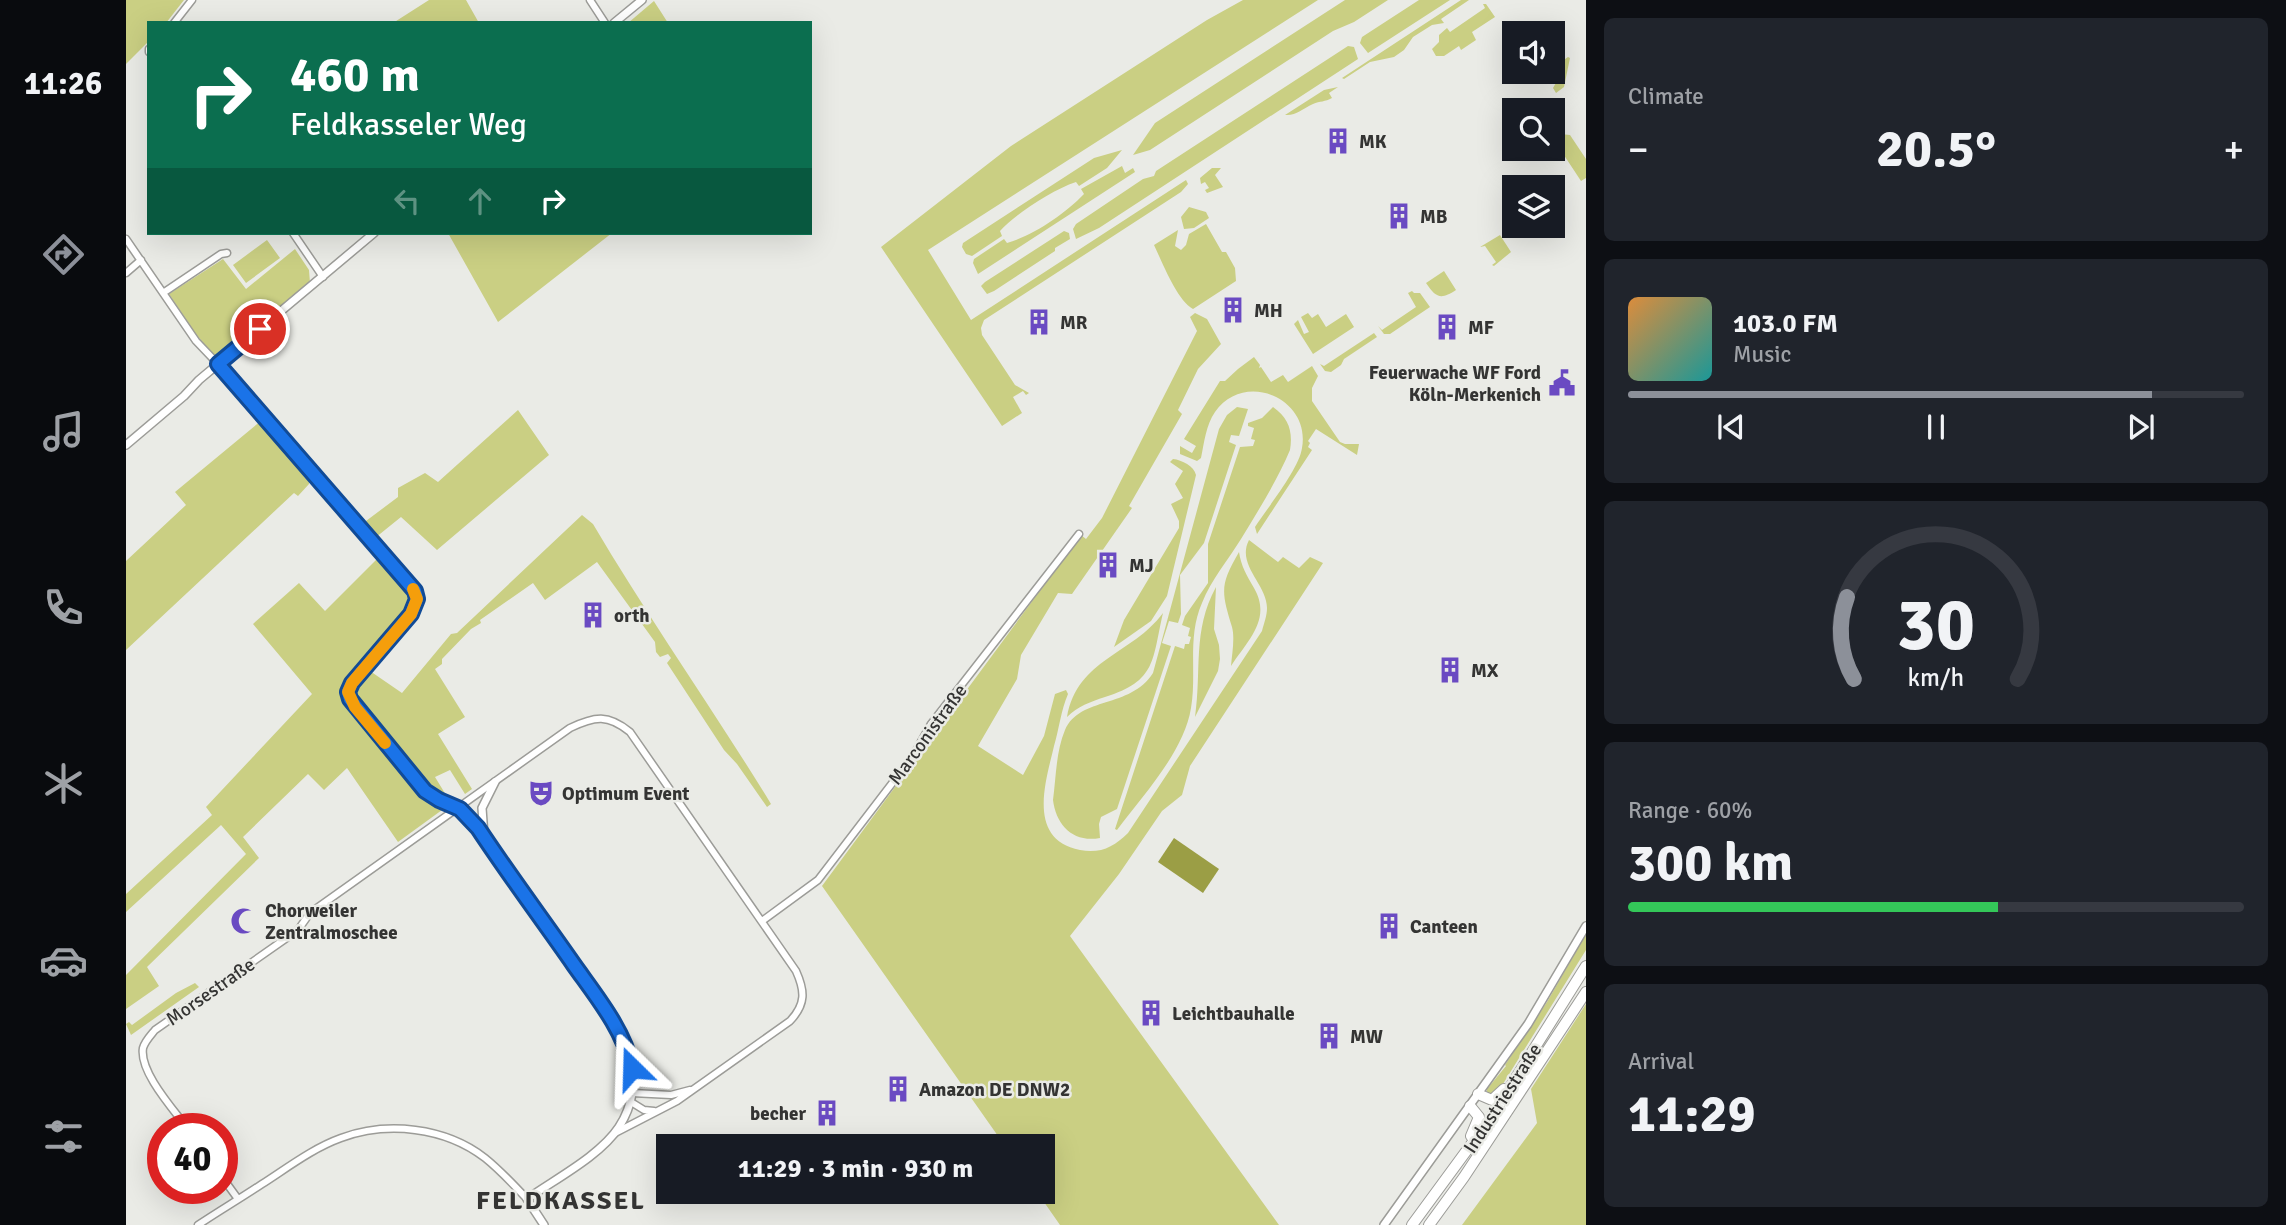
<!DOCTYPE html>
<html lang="en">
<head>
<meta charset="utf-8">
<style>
	:root { --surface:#171b24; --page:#20242c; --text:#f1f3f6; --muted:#9ea1a6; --line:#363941; --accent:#8c9099 }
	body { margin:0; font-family:Signika,sans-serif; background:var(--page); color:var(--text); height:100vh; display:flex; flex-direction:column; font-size:26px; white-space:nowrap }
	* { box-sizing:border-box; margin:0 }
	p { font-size:23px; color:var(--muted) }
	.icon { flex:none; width:38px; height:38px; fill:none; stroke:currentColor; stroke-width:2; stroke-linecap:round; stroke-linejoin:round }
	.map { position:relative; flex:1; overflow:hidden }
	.side { display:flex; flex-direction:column; gap:18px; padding:18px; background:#0d0f14; width:700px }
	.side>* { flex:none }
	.top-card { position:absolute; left:21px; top:21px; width:665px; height:214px; border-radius:0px; box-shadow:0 7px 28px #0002; background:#0b6e4f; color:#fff; overflow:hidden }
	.controls { position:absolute; left:1376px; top:21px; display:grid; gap:14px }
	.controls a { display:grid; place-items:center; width:63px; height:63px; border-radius:0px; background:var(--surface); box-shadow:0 7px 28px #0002; font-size:35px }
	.speed { position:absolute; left:21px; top:1113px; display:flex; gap:14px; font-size:35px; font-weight:700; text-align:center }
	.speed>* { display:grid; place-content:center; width:91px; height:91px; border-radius:50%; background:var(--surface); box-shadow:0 7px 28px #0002; line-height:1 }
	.speed .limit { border:10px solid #d22; background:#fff; color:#111 }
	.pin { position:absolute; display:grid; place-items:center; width:60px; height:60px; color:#fff; margin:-30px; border:4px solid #fff; border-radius:50%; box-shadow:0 2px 7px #0007 }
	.me { position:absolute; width:77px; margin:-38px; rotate:338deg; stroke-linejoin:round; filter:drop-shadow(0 0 5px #0008) }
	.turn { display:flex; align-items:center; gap:24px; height:147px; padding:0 28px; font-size:32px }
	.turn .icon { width:91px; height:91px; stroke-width:2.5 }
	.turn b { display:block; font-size:49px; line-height:60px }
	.lanes { display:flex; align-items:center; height:66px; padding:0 28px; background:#0003; justify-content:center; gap:35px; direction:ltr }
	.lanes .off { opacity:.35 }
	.big { font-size:52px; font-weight:700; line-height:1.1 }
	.side .tile { flex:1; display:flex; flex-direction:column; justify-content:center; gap:10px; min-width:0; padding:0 24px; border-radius:10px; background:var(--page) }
	.side .dial { align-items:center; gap:0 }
	.dial svg { height:182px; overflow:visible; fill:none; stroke:var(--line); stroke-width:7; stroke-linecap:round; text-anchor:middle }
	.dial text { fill:var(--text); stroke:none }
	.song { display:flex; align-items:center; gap:21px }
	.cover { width:84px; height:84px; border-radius:10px; background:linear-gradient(135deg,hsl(30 70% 55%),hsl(180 70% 35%)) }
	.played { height:7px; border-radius:4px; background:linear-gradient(90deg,var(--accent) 85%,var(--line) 85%) }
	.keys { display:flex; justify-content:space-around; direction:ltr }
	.heat { display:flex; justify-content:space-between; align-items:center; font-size:38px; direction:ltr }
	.charge { height:10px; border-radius:5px; background:linear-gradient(90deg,#34c759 60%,var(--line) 0) }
	.trip { position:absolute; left:530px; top:1134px; width:399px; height:70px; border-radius:0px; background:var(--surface); box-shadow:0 7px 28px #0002; font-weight:700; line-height:70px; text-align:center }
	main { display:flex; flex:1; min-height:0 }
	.tabs { display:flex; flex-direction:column; width:126px; justify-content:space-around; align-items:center; background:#090b0e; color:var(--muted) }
	.tabs .icon { width:49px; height:49px }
	.tabs .current { color:var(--accent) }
	.tabs b { font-size:32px; color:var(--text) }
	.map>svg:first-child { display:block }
</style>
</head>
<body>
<main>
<nav class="tabs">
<b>11:26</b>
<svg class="icon current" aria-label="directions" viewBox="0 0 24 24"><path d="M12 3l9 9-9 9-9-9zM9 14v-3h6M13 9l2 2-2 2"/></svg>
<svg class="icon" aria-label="music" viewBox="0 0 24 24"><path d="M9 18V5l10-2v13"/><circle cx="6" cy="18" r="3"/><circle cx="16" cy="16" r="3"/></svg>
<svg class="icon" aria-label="phone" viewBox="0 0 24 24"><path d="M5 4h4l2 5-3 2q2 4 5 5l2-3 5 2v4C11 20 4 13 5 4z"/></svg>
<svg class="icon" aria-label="climate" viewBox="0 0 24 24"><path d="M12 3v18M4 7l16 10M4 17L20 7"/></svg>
<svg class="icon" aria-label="car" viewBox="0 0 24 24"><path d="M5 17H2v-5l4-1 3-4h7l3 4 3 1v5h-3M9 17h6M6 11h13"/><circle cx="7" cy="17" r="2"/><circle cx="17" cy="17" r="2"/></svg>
<svg class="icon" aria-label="filters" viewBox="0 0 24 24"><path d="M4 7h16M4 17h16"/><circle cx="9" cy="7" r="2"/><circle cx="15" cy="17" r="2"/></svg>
</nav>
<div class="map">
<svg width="1460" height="1225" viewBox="0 0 1460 1225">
	<rect width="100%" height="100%" fill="#eaebe6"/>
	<path fill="#cacf83" d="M 0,0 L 58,0 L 40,23 L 23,23 L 23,41 L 0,64 Z
		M 303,0 L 340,0 L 353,23 L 267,23 Z
		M 1117,0 L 1192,0 L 802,250 L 845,320 L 1060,180 L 1062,184 L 1055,192 L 858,320 L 855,328 L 856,335 L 889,385 L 903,393 L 900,395 L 897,391 L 887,397 L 896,413 L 876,426 L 755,247 L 885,146 L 1081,20 Z
		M 1219,0 L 1262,0 L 1228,22 L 1207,31 L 1024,150 L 1007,155 L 1029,123 Z
		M 1293,0 L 1324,0 L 1242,53 L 1234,43 L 1236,37 Z
		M 1335,0 L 1343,0 L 1315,19 L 1318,23 L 1306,25 L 1287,37 L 1278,50 L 1268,57 L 1244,62 L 1218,79 L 1216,78 Z
		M 528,1 L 542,23 L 502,23 Z
		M 1357,4 L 1360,4 L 1369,17 L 1346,32 L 1350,40 L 1335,50 L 1333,46 L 1318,56 L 1310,56 L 1306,49 L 1313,42 L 1313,35 L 1321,28 L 1324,32 L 1359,8 Z
		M 1222,46 L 1228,47 L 1232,59 L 973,228 L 950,239 L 947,229 L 950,224 L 1017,179 L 1028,176 L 1030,171 Z
		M 1442,57 L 1444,58 L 1438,87 L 1430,93 L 1427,88 L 1431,81 L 1426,71 L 1428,67 Z
		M 1212,87 L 1203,93 L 1206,98 C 1199,102 1194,101 1187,104 C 1176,109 1170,116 1159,115 L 1198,90 Z
		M 1428,126 L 1434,134 L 1444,135 L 1460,159 L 1460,178 L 1455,181 L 1426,137 Z
		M 996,150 L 981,168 L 953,186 L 950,182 C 926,190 891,213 874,231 L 876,236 L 846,256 L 840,254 L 836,247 L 837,243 L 968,158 Z
		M 996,166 L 999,173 L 1007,168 L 1009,172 L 852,274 L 847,263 L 848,259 L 878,239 L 881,243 C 908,235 939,214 958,194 L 955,189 Z
		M 1086,168 L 1095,168 L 1089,175 L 1097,187 L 1081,193 L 1079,190 L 1083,188 L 1079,182 L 1075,184 L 1074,178 Z
		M 1063,207 L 1080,212 L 1083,218 L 1068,228 L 1058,229 L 1055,217 Z
		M 1080,224 L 1096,252 L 1100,252 L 1109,268 L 1110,281 L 1067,309 C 1051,300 1037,264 1028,245 L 1052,230 L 1049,246 L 1055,250 L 1060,245 L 1063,234 Z
		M 938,231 L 943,233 L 944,239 L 929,248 L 929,251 L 868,291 L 861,294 L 855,286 L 859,282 Z
		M 322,233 L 486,233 L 372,322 Z
		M 1374,235 L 1385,252 L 1368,266 L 1366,265 L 1370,262 L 1359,246 L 1354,247 Z
		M 141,240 L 154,258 L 120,283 L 107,265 Z
		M 169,249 L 183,270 L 184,283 L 94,360 L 90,358 L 68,332 L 43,294 L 97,259 L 120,289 Z
		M 1318,271 L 1330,290 C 1315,300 1310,298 1300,283 Z
		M 1286,291 L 1288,293 L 1294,293 L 1304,307 L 1264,334 L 1258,334 L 1252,326 L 1256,330 L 1290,307 L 1282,293 Z
		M 1069,313 L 1081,319 L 1095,344 L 1072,369 L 1052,410 L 1056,414 L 1003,506 L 1006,508 L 946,594 L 932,593 L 895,655 L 891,679 L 852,746 L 897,775 L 918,736 L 929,694 L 940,690 L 942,694 C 935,710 933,729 928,746 C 920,781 900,839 954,850 C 974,854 988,847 1002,833 L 1136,631 C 1138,623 1141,616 1141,608 C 1141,584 1110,565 1123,540 L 1152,562 L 1157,557 L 1173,568 L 1184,557 L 1197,563 L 1064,766 L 1056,795 L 1036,811 L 993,874 L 944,936 L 1153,1225 L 934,1225 L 911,1192 L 917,1192 L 917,1146 L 879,1146 L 696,886 L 955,535 L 960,539 L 976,518 L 1071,331 L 1064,317 Z
		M 1182,313 L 1186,318 L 1192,314 L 1200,327 L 1220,314 L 1228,327 L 1187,354 L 1168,324 L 1172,320 L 1178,334 L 1183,332 L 1175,317 Z
		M 1248,333 L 1251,337 L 1218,359 L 1215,365 L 1205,372 L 1199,371 L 1194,364 L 1198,366 Z
		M 1128,357 L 1134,365 L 1133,368 L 1135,367 L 1145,382 L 1157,375 L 1162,382 L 1186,366 L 1192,376 L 1186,388 L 1186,401 L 1214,442 L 1219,444 L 1233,444 L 1231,455 L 1190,429 L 1182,441 L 1184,443 L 1182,447 L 1186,450 L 1131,534 L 1129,527 C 1142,507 1173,469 1176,448 C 1185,398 1118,370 1089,412 C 1080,425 1078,443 1075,458 L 1071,461 L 1054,454 L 1054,446 L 1066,453 L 1070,446 L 1058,439 L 1094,381 L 1099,381 L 1112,369 Z
		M 1111,407 L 1122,409 L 1113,436 L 1105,435 L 1103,442 L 1110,445 L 1078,543 L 1054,575 L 1055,614 L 1052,623 L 1043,621 L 1036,643 L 1045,646 L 991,809 L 975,817 L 973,824 L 974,838 C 947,843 930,825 927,800 C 930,778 930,751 939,730 C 954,696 1004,709 1027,673 L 1093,429 L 1101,415 Z
		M 1147,407 C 1163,418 1167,432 1164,450 C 1151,481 1132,511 1115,539 C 1102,560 1085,580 1076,603 C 1061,637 1071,673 1065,708 C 1058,752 1017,795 991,830 L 989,829 L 1049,646 L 1058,649 L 1059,644 L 1063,644 L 1065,637 L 1062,636 L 1064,628 L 1056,625 L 1059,616 L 1082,583 L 1082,544 L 1114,447 L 1127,446 L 1129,440 L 1125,439 L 1128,428 L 1122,426 L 1122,423 L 1136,418 Z
		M 392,410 L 423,455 L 311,550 L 275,517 L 249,538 L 236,524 L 272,497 L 272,488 L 299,473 L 312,482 Z
		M 136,420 L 183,475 L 183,484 L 172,496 L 168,493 L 0,650 L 0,561 L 60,505 L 49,492 Z
		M 1047,459 C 1056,460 1068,466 1070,475 L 1041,596 L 1025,621 L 988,647 L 998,620 L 1053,528 L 1053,521 L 1045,504 L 1057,498 L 1049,484 L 1057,471 L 1044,462 Z
		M 456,515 L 467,524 C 523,619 587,709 645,804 L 641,807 L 611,764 L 598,750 L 541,663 L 545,658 L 542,654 L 534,657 L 530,652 L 529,642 L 471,562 L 419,600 L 407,583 L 354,620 L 355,623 L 345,629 L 316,659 L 316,664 L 309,669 L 339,717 L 312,734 L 346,789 L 339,794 L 324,770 L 309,777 L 320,795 L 310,792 L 297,782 L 231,703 L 227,691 L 231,682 L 293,610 L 244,671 L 276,693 L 325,634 L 331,633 Z
		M 1113,552 C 1115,566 1121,576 1128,588 C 1146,619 1122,640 1105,666 C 1106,654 1109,638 1106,627 C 1095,591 1094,585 1113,552 Z
		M 254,556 L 284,590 L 286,598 L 279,612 L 222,680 L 218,688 L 218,698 L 300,799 L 316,810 L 272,842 L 221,768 L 198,790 L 182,774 L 117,837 L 133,858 L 21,967 L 33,986 L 0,1009 L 0,975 L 120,854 L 95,825 L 0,912 L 0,894 L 86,815 L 80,807 L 186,694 L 127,624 L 173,583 L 199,611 Z
		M 1090,587 L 1088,629 L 1093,645 L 1094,659 L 1092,671 L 1069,717 C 1076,670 1066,631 1090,587 Z
		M 1037,613 C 1026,660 1031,681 979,697 C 964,702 952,706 941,717 C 952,658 1006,655 1037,613 Z
		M 1460,934 L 1460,950 L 1372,1092 L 1367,1096 L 1361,1093 L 1361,1089 L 1380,1066 L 1379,1065 L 1421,1002 Z
		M 69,983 L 73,987 L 5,1035 L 0,1024 L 3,1022 L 6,1025 L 50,993 Z
		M 1460,1004 L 1460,1225 L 1336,1225 L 1411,1123 L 1405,1089 Z"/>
	<path fill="#9b9e45" d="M 1048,838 L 1093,869 L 1077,893 L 1032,862 Z"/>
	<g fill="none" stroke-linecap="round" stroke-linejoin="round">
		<g stroke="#9c9c98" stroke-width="9">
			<path id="minor" d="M 464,0 L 479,23
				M 48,23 L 66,0
				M 23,49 L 23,52
				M 167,233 L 197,277
				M 0,239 L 70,341 L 111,384 L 289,591 L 291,599 L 285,614 L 226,683 L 222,692 L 229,707 L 299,791 L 313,800 L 334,809
				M 0,273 L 15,260
				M 37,293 L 95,254 L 101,253
				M 636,921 L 692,880 L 787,756 L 805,724 L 953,534
				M 506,1093 L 545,1095 L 564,1090
				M 505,1102 L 518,1110 L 528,1111
				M 62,1129 C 48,1110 13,1072 17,1048 C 19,1041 25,1035 29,1030 L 172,930 L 184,913 L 444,728 C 469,716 482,714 504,732 L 670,971 C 679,991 680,1004 664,1021 L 551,1101 L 489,1133
				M 96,1177 L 112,1199
				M 72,1225 C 93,1211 115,1198 136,1184 C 161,1168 187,1148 215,1138 C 261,1121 319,1127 359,1158 C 374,1170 388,1185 401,1199"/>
		</g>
		<g stroke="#9c9c98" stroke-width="10">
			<path id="tertiary" d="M 488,23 L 516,0
				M 0,445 L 58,396 L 73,380 L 248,233
				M 334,809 L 352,829 C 383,872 413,916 444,960 C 465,989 491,1021 503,1055 C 512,1079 506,1107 493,1127 C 474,1156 429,1179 401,1199 L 418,1225
				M 358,836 L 356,808 L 369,782
				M 1258,1225 L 1402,1024 L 1460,926"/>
		</g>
		<g stroke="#9c9c98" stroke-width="12">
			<path id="trunk" d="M 1352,1094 L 1366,1100 L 1378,1089
				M 1344,1106 L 1353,1117 L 1345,1136
				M 1286,1225 L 1366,1116 L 1460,966
				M 1303,1225 L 1338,1177 L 1460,992"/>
		</g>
		<use href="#minor" stroke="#fff" stroke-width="6"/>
		<use href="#tertiary" stroke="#fff" stroke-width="7"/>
		<use href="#trunk" stroke="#fff" stroke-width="10"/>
	</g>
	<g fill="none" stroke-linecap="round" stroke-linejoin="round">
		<g stroke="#114b97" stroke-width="18">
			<path id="route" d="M 134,329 L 92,364 L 289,591 L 291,599 L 285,614 L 226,683 L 222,692 L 224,699 L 299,791 L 313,800 L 334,809 L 352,828 C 383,875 416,919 448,965 C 470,996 498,1030 506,1068"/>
		</g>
		<use href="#route" stroke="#1a73e8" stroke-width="12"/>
		<path stroke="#f59e0b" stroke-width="12" d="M 259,743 L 229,707 L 222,692 L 226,683 L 285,614 L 291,599 L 287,589"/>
	</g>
	<defs>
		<g id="building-bare" transform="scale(2.1)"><path d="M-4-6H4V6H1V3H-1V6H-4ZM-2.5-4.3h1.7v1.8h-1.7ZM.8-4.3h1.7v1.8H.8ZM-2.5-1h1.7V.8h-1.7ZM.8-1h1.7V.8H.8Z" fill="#6a4ac2" stroke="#eaebe6" stroke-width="2.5" paint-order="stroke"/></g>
		<g id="civic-bare" transform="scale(2.1)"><path d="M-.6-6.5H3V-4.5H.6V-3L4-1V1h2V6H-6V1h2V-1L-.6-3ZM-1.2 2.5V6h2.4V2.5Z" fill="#6a4ac2" stroke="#eaebe6" stroke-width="2.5" paint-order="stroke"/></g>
		<g id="theatre-bare" transform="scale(2.1)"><path d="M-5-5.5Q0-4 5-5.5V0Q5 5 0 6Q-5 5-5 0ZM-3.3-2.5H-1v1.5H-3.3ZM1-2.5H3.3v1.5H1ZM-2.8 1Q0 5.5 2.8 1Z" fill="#6a4ac2" stroke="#eaebe6" stroke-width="2.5" paint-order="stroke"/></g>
		<g id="mosque-bare" transform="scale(2.1)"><path d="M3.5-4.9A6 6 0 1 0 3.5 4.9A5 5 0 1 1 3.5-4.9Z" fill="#6a4ac2" stroke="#eaebe6" stroke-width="2.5" paint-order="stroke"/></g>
	</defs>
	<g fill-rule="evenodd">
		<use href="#building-bare" x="1212" y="141"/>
		<use href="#building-bare" x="1273" y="216"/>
		<use href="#building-bare" x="1107" y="310"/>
		<use href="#building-bare" x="913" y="322"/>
		<use href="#building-bare" x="1321" y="327"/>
		<use href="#civic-bare" x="1436" y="383"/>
		<use href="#building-bare" x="982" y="565"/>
		<use href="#building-bare" x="467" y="615"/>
		<use href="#building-bare" x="1324" y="670"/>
		<use href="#theatre-bare" x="415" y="793"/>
		<use href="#mosque-bare" x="118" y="921"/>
		<use href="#building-bare" x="1263" y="926"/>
		<use href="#building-bare" x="1025" y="1013"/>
		<use href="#building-bare" x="1203" y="1036"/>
		<use href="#building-bare" x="772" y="1089"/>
		<use href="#building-bare" x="701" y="1113"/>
	</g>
	<g text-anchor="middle" stroke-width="5" stroke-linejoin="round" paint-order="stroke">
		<g font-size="19" font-weight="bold" fill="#343433" stroke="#eaebe6" text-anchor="start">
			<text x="1233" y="148">MK</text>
			<text x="1294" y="223">MB</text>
			<text x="1128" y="317">MH</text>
			<text x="934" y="329">MR</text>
			<text x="1342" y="334">MF</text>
			<text x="1415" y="379" text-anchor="end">Feuerwache WF Ford<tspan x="1415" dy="22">Köln-Merkenich</tspan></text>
			<text x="1003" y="572">MJ</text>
			<text x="488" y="622">orth</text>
			<text x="1345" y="677">MX</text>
			<text x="436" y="800">Optimum Event</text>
			<text x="139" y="917">Chorweiler<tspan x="139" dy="22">Zentralmoschee</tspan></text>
			<text x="1284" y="933">Canteen</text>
			<text x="1046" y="1020">Leichtbauhalle</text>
			<text x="1224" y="1043">MW</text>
			<text x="793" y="1096">Amazon DE DNW2</text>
			<text x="680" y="1120" text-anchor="end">becher</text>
		</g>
		<g font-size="19" fill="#343433" stroke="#eaebe6">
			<text transform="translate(801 734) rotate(-54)" y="7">Marconistraße</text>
			<text transform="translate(84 991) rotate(-35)" y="7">Morsestraße</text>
			<text transform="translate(1376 1098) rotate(-57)" y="7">Industriestraße</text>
		</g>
		<g font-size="26" font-weight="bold" letter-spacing="2" fill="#343433" stroke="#eaebe6">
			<text x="435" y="1209">FELDKASSEL</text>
		</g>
	</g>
</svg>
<div class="controls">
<a><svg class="icon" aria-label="sound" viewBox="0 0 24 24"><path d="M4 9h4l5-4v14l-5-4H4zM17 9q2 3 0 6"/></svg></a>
<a><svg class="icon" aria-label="search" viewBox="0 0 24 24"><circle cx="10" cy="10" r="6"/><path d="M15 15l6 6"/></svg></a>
<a><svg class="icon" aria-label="layers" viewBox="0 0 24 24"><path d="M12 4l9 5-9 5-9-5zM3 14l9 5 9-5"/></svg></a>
</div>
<div class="speed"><div class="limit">40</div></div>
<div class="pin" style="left:134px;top:329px;background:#d93025"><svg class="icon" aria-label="arrive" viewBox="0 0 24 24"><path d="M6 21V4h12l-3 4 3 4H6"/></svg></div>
<svg class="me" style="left:506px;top:1068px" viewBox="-20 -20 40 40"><path d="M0-17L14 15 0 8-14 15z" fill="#1a73e8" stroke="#fff" stroke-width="4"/></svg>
<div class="trip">11:29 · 3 min · 930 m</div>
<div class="top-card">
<div class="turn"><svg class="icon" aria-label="right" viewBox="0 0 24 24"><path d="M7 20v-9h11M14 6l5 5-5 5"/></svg><div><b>460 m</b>Feldkasseler Weg</div></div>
<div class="lanes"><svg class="icon off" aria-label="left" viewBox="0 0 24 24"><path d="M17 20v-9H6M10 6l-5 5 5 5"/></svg><svg class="icon off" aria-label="ahead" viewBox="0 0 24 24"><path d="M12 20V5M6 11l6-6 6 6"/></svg><svg class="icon" aria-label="right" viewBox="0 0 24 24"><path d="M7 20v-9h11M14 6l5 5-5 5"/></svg></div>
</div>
</div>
<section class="side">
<div class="tile"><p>Climate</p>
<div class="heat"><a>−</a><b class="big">20.5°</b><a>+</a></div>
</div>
<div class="tile">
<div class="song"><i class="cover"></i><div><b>103.0 FM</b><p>Music</p></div></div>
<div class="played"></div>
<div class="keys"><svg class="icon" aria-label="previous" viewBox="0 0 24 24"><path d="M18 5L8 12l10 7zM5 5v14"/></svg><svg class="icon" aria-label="pause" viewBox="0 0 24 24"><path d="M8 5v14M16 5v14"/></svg><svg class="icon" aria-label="next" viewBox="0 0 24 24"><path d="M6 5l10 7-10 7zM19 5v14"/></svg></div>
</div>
<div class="tile dial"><svg viewBox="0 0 100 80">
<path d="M14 69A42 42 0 1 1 86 69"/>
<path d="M14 69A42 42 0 0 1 11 33" stroke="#8c9099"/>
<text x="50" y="56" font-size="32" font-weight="700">30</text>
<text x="50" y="72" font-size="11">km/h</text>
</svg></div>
<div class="tile"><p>Range · 60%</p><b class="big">300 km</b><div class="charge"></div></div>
<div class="tile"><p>Arrival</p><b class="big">11:29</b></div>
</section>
</main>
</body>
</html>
